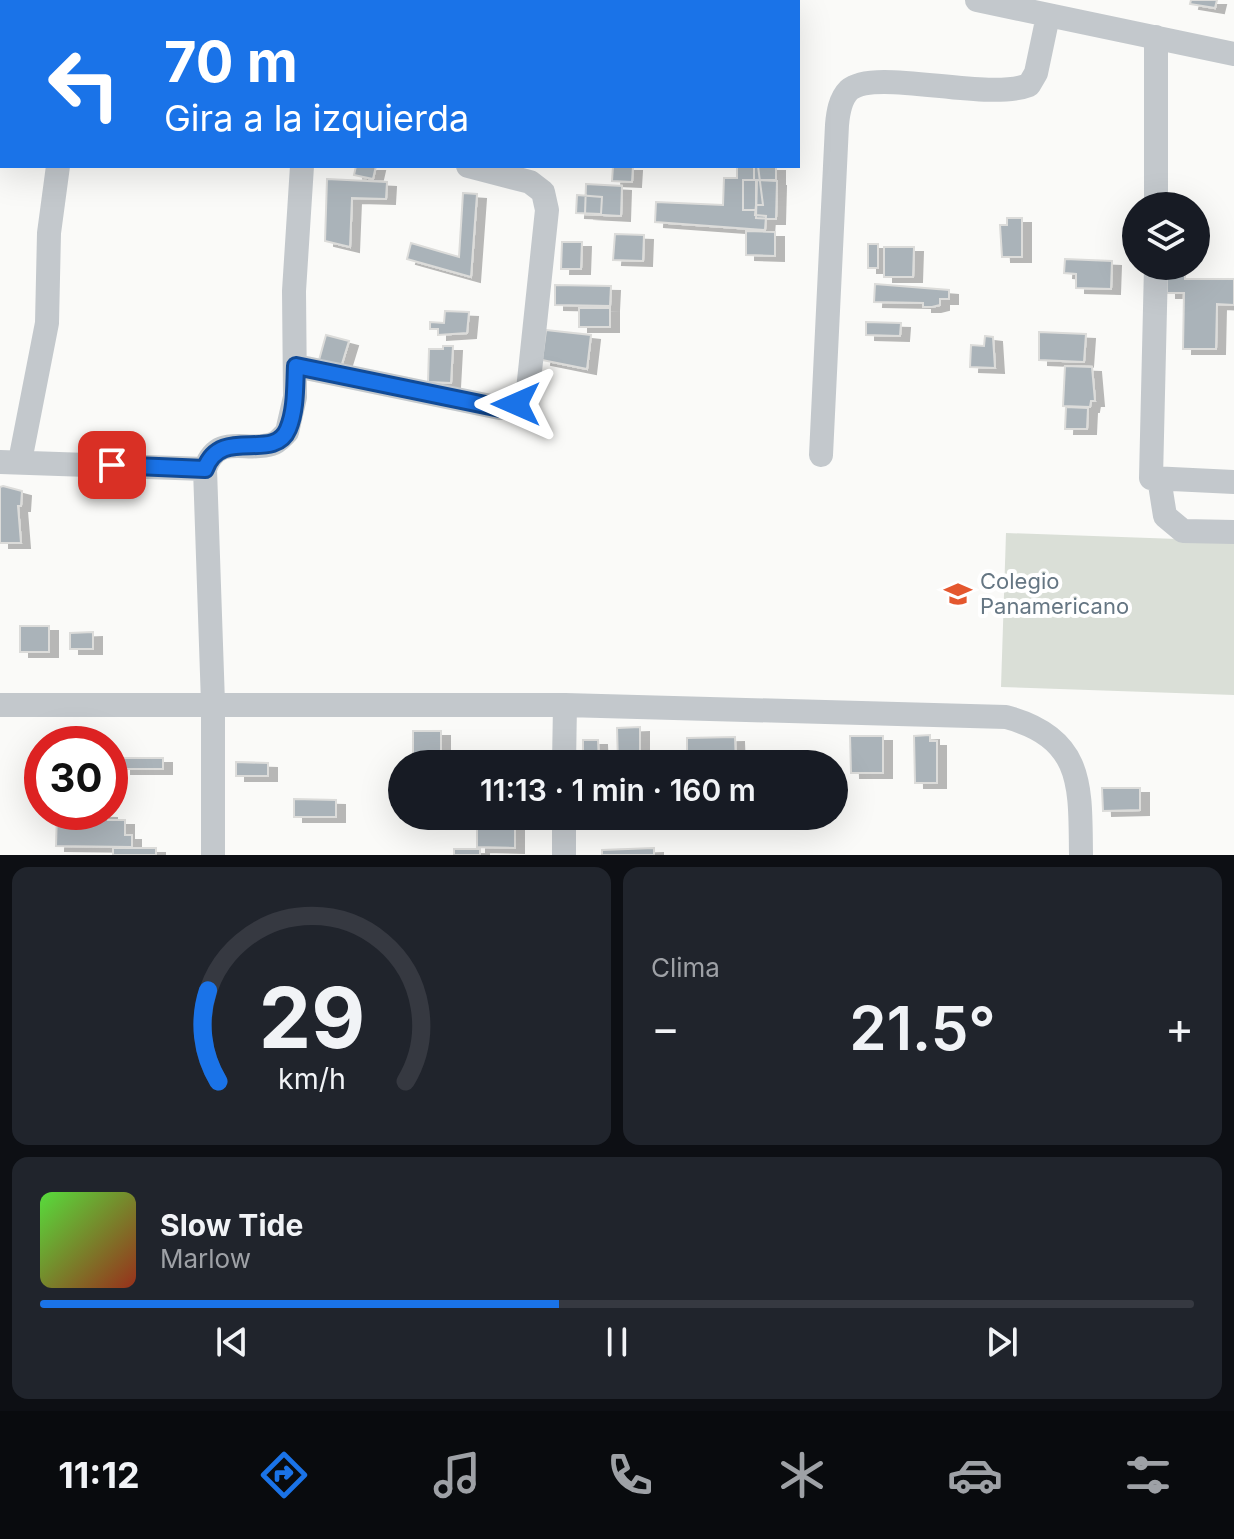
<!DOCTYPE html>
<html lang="es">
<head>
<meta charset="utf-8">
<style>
	:root { --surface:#171b24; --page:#20242c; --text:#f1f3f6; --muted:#9ea1a6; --line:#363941; --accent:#1a73e8 }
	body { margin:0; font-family:Inter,sans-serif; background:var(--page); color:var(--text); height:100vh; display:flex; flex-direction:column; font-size:30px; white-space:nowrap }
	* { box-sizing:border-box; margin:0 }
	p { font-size:26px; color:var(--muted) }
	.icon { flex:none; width:44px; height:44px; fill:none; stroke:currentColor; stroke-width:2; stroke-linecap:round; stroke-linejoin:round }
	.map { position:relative; height:855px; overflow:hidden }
	.sheet { display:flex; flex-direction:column; gap:12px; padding:12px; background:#0d0f14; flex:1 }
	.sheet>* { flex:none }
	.hud { position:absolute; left:0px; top:0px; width:800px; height:168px; box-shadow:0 8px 32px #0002; background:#1a73e8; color:#fff; overflow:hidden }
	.tools { position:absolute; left:1122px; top:192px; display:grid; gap:16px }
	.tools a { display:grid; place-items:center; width:88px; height:88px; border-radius:50%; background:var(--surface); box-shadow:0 8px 32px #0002; font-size:40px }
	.speed { position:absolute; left:24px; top:726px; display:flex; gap:16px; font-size:40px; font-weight:700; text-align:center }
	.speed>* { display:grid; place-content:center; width:104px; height:104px; border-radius:50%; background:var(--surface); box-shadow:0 8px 32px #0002; line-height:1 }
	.speed .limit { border:12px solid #d22; background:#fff; color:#111 }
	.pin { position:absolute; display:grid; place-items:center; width:68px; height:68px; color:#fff; margin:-34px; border-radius:16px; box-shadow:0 4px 12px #0006 }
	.me { position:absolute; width:88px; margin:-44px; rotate:270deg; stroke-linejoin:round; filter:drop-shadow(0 0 6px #0008) }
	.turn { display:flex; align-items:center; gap:28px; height:168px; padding:0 32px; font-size:36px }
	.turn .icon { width:104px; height:104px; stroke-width:2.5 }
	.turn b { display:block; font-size:56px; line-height:68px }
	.big { font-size:60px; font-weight:600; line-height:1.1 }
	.sheet .widget { flex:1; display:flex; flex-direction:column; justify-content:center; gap:12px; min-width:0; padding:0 28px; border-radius:16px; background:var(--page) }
	.sheet .dial { align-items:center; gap:0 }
	.dial svg { height:208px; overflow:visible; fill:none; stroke:var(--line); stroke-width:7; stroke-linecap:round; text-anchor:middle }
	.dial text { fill:var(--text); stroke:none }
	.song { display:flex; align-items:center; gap:24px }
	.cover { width:96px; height:96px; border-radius:12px; background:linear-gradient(135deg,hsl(110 70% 55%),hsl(10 70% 35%)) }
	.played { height:8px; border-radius:4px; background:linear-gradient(90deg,var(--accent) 45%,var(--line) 45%) }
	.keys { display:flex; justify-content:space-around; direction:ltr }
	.heat { display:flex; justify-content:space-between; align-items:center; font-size:44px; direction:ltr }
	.sheet .tiles { flex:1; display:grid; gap:12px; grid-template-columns:1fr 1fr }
	.widget:last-child { grid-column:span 2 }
	.trip { position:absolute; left:388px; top:750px; width:460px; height:80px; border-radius:40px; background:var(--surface); box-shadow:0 8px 32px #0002; font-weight:600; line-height:80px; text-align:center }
	.dock { display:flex; height:128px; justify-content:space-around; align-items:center; background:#090b0e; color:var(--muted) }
	.dock .icon { width:56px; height:56px }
	.dock .active { color:var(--accent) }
	.dock b { font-size:36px; color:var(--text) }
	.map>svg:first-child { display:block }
</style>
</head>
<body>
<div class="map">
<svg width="1234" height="855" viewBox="0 0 1234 855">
	<defs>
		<filter id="shadow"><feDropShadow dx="9" dy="5" stdDeviation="0" flood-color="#0004"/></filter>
	</defs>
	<rect width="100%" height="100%" fill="#fafaf8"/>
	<path fill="#dadfd7" d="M 1006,533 L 1234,541 L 1234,695 L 1001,687 Z"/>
	<path fill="#aab3b9" stroke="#dcdcda" stroke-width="2" filter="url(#shadow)" d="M 1191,0 L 1217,0 L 1215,8 L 1190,4 Z
		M 356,166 L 376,166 L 373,179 L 354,175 Z
		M 613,166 L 633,166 L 632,182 L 612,181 Z
		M 737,166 L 758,166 L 763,205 L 756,205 L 755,215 L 766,216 L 765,230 L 655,222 L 656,202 L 723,205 L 724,178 L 737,178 Z
		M 754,166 L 776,166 L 776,180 L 754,180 Z
		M 327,179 L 387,182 L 386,199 L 352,198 L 350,247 L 325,241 Z
		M 743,180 L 756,180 L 756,210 L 743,210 Z
		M 757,180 L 777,181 L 776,219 L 756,218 Z
		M 586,184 L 622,186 L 621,216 L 585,214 Z
		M 463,193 L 477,194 L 471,277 L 407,259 L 411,243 L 459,257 Z
		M 577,195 L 602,197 L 601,214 L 576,213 Z
		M 1007,218 L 1022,218 L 1022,257 L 1002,257 L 1000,225 L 1007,225 Z
		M 746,231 L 775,232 L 775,256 L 746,255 Z
		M 615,234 L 644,235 L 643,261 L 613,260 Z
		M 562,242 L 582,242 L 581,269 L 561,269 Z
		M 868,244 L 878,244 L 878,268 L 868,268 Z
		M 884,247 L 914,247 L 913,277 L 884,277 Z
		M 1065,259 L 1112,261 L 1111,289 L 1076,288 L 1076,274 L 1064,273 Z
		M 1167,274 L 1185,274 L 1185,279 L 1234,279 L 1234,305 L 1217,304 L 1216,349 L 1183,349 L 1184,293 L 1167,293 Z
		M 875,284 L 949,290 L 949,299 L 940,299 L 940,305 L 932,307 L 923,307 L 923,303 L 874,302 Z
		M 555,285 L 611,286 L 610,306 L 555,305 Z
		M 579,308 L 610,308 L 610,327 L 579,327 Z
		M 445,311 L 469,312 L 467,333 L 438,335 L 438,329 L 430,329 L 430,322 L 444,323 Z
		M 866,322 L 901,323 L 900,336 L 866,335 Z
		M 546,330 L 591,335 L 587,369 L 542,360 Z
		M 1039,332 L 1086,334 L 1084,362 L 1039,360 Z
		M 326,335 L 349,341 L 341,367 L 319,360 Z
		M 985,336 L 993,337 L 995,368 L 970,367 L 971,345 L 984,346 Z
		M 443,346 L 453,346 L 451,383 L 428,382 L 429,349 L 443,349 Z
		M 1065,366 L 1092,367 L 1095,401 L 1091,401 L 1090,407 L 1063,406 Z
		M 1066,407 L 1088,408 L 1087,429 L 1065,429 Z
		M 3,486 L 22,491 L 21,506 L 18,506 L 21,543 L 0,543 L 0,487 Z
		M 20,626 L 49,626 L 49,652 L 20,652 Z
		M 93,632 L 93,649 L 70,649 L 70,633 Z
		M 640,727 L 640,762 L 618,762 L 617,728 Z
		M 413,731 L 441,731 L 441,764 L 413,764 Z
		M 930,735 L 930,741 L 937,741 L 937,783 L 915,783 L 914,736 Z
		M 850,736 L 883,736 L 883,773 L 851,773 Z
		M 735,737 L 736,764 L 687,764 L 687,738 Z
		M 583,740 L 598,740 L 599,764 L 583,764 Z
		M 122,758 L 163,758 L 163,769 L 122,769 Z
		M 236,762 L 268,763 L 268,776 L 236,776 Z
		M 1102,788 L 1140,788 L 1140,810 L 1103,811 Z
		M 294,799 L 336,800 L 336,817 L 294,817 Z
		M 57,812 L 108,813 L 108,820 L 125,820 L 125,835 L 132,835 L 132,847 L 56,846 Z
		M 477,816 L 515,816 L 515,848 L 477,847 Z
		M 113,848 L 156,848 L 156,855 L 113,855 Z
		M 654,848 L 654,855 L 602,855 L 602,850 Z
		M 454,849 L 480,849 L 480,855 L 454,855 Z"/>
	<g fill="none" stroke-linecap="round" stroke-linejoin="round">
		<path stroke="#c3c8cc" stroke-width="24" d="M 977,0 L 1234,54
			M 306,2 L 306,0
			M 0,30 L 2,30
			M 1156,37 L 1156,206
			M 1156,266 L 1151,478 L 1234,482
			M 296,366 L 500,408 L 516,404 L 528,390 L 547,210 L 543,192 L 530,182 L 468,166
			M 821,455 L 837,125 C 838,113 840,99 849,90 C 875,67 986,102 1029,85 L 1036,73 L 1048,16
			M 20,461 L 47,323 L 49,233 L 58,166
			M 0,462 L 205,469
			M 1159,478 L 1165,516 L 1183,531 L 1234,532
			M 0,705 L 565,705 L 1006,717 C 1085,738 1080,788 1081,855
			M 564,764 L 565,705
			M 213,855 L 213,703 L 205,469 C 218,432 246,453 272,444 C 277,443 283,436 287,432 L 295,397 L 294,291 L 302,166
			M 564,855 L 564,816"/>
	</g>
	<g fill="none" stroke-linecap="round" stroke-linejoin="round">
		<g stroke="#114b97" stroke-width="20">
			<path id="route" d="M 112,465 L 205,469 C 221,425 274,463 288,429 C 296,410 295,387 296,366 L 500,408 L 516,404"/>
		</g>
		<use href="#route" stroke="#1a73e8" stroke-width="14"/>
	</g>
	<defs>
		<g id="school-bare" transform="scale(2.16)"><path d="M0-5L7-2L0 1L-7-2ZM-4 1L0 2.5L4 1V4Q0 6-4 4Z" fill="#e4572e" stroke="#fff" stroke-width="2.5" paint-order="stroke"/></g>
	</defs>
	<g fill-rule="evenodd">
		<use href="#school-bare" x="958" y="594"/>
	</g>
	<g text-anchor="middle" stroke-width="8" stroke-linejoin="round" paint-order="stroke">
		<g font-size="22" fill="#657683" stroke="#fff" text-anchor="start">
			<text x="980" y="589">Colegio<tspan x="980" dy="25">Panamericano</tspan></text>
		</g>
	</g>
</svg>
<div class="tools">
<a><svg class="icon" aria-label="layers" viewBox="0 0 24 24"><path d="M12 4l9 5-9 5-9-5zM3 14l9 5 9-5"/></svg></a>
</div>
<div class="speed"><div class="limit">30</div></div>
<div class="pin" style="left:112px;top:465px;background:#d93025"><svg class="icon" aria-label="arrive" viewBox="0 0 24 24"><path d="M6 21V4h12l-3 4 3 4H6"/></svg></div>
<svg class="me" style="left:516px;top:404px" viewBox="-20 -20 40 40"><path d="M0-17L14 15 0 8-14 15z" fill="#1a73e8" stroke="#fff" stroke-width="4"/></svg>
<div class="trip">11:13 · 1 min · 160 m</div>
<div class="hud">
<div class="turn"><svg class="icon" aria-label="left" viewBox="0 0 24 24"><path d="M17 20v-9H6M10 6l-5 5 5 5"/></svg><div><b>70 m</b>Gira a la izquierda</div></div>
</div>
</div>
<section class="sheet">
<div class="tiles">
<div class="widget dial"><svg viewBox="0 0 100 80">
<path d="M14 69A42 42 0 1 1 86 69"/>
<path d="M14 69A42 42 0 0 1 10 34" stroke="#1a73e8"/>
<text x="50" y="56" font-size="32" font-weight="700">29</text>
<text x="50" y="72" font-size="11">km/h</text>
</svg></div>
<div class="widget"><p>Clima</p>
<div class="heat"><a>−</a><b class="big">21.5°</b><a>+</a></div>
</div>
<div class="widget">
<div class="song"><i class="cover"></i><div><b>Slow Tide</b><p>Marlow</p></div></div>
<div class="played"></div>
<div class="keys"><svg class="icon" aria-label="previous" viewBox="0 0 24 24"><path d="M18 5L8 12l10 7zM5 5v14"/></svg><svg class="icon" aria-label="pause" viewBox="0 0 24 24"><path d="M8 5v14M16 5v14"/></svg><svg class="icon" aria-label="next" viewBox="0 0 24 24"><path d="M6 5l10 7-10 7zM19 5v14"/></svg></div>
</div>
</div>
</section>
<nav class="dock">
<b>11:12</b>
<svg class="icon active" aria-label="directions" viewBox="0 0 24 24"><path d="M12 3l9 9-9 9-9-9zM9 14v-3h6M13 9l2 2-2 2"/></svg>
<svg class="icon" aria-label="music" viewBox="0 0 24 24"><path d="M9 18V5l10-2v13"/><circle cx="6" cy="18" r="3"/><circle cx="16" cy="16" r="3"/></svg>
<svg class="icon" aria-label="phone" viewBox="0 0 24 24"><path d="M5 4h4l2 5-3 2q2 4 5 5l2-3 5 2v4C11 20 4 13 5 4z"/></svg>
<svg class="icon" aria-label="climate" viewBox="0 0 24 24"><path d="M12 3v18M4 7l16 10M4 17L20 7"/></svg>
<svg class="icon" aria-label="car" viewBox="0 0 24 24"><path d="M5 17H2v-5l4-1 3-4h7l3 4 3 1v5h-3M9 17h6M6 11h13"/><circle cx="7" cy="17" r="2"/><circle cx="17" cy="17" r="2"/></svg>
<svg class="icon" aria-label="filters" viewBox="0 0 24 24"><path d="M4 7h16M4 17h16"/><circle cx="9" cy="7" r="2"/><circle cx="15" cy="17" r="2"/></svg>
</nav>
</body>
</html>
